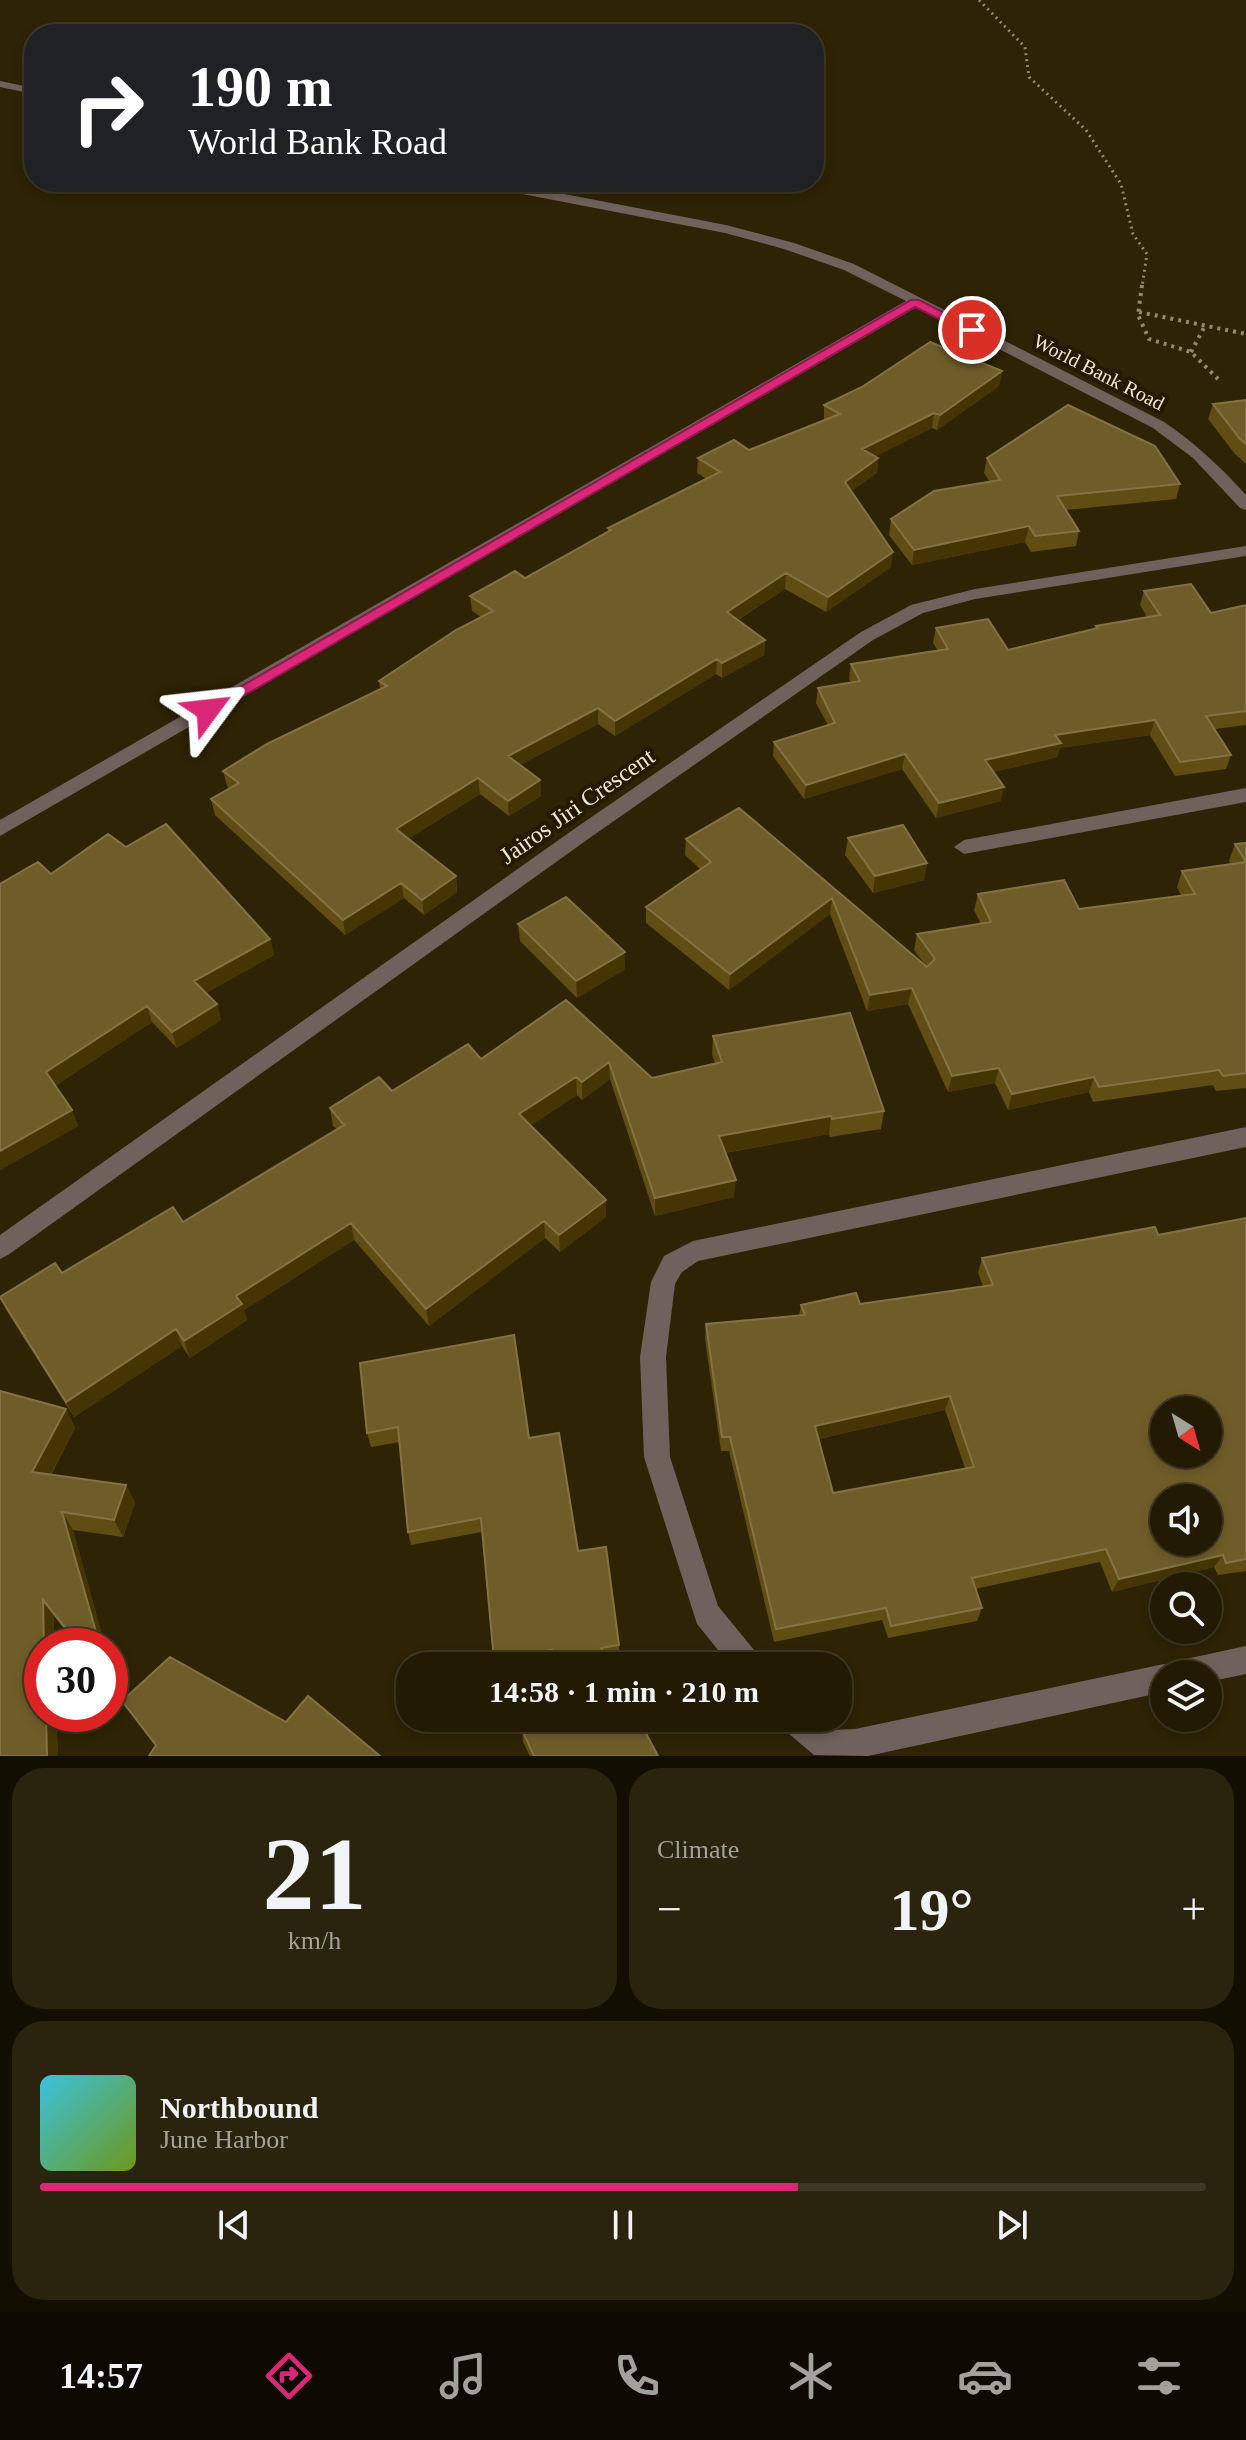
<!DOCTYPE html>
<html lang="en">
<head>
<meta charset="utf-8">
<style>
	:root { --surface:#221a03; --page:#2a230d; --text:#f1f3f6; --muted:#a2a19a; --line:#3f3825; --accent:#db2777 }
	body { margin:0; font-family:Georgia,serif; background:var(--page); color:var(--text); height:100vh; display:flex; flex-direction:column; font-size:30px; white-space:nowrap }
	* { box-sizing:border-box; margin:0 }
	p { font-size:26px; color:var(--muted) }
	.icon { flex:none; width:44px; height:44px; fill:none; stroke:currentColor; stroke-width:2; stroke-linecap:round; stroke-linejoin:round }
	.map { position:relative; height:1756px; overflow:hidden }
	.panel { display:flex; flex-direction:column; gap:12px; padding:12px; background:#130e02; flex:1 }
	.panel>* { flex:none }
	.banner { position:absolute; left:24px; top:24px; width:800px; height:168px; border-radius:32px; box-shadow:0 4px 12px #0003,0 0 0 2px var(--line); background:#202124; color:#fff; overflow:hidden }
	.needle { width:52px; rotate:143deg }
	.tools { position:absolute; left:1150px; top:1396px; display:grid; gap:16px }
	.tools a { display:grid; place-items:center; width:72px; height:72px; border-radius:50%; background:var(--surface); box-shadow:0 4px 12px #0003,0 0 0 2px var(--line); font-size:40px }
	.speed { position:absolute; left:24px; top:1628px; display:flex; gap:16px; font-size:40px; font-weight:700; text-align:center }
	.speed>* { display:grid; place-content:center; width:104px; height:104px; border-radius:50%; background:var(--surface); box-shadow:0 4px 12px #0003,0 0 0 2px var(--line); line-height:1 }
	.speed .limit { border:12px solid #d22; background:#fff; color:#111 }
	.pin { position:absolute; display:grid; place-items:center; width:68px; height:68px; color:#fff; margin:-34px; border:4px solid #fff; border-radius:50%; box-shadow:0 2px 8px #0007 }
	.me { position:absolute; width:88px; margin:-44px; rotate:60deg; stroke-linejoin:round; filter:drop-shadow(0 0 6px #0008) }
	.turn { display:flex; align-items:center; gap:28px; height:168px; padding:0 32px; font-size:36px }
	.turn .icon { width:104px; height:104px; stroke-width:2.5 }
	.turn b { display:block; font-size:56px; line-height:68px }
	.big { font-size:60px; font-weight:800; line-height:1.1 }
	.panel .card { flex:1; display:flex; flex-direction:column; justify-content:center; gap:12px; min-width:0; padding:0 28px; border-radius:32px; background:var(--page) }
	.panel .dial { align-items:center; gap:0 }
	.dial b { font-size:104px; line-height:1 }
	.song { display:flex; align-items:center; gap:24px }
	.cover { width:96px; height:96px; border-radius:12px; background:linear-gradient(135deg,hsl(190 70% 55%),hsl(80 70% 35%)) }
	.played { height:8px; border-radius:4px; background:linear-gradient(90deg,var(--accent) 65%,var(--line) 65%) }
	.keys { display:flex; justify-content:space-around; direction:ltr }
	.heat { display:flex; justify-content:space-between; align-items:center; font-size:44px; direction:ltr }
	.panel .tiles { flex:1; display:grid; gap:12px; grid-template-columns:1fr 1fr }
	.card:last-child { grid-column:span 2 }
	.trip { position:absolute; left:396px; top:1652px; width:456px; height:80px; border-radius:32px; background:var(--surface); box-shadow:0 4px 12px #0003,0 0 0 2px var(--line); font-weight:800; line-height:80px; text-align:center }
	.tab-bar { display:flex; height:128px; justify-content:space-around; align-items:center; background:#0e0a01; color:var(--muted) }
	.tab-bar .icon { width:56px; height:56px }
	.tab-bar .on { color:var(--accent) }
	.tab-bar b { font-size:36px; color:var(--text) }
	.map>svg:first-child { display:block }
</style>
</head>
<body>
<div class="map">
<svg width="1246" height="1756" viewBox="0 0 1246 1756">
	<rect width="100%" height="100%" fill="#2e2304"/>
	<g fill="none" stroke-linecap="round" stroke-linejoin="round">
		<path stroke="#928971" stroke-width="3" stroke-dasharray="2 4" stroke-linecap="butt" d="M 979,0 L 1025,47 L 1029,77 L 1086,130 L 1121,184 L 1133,234 L 1147,254 L 1142,287"/>
		<path stroke="#928971" stroke-width="4" stroke-dasharray="3 5" stroke-linecap="butt" d="M 1142,285 L 1138,315 L 1149,339 L 1191,352 L 1218,379
			M 1139,312 L 1246,334
			M 1191,352 L 1206,324"/>
		<path fill="#71615c" fill-rule="evenodd" d="M 0,81 L 34,88 L 34,94 L 0,87 Z
			M 475,182 L 501,182 L 726,225 L 794,243 L 854,264 L 1164,422 C 1195,443 1221,467 1246,495 L 1246,510 L 1240,508 L 1193,458 L 1153,428 L 917,307 L 0,836 L 0,820 L 906,301 L 844,270 L 784,249 L 725,233 L 481,186 Z
			M 1246,546 L 1246,556 L 975,599 L 923,613 L 873,640 L 591,837 L 8,1255 L 0,1259 L 0,1235 L 577,827 L 861,632 L 911,605 L 975,589 Z
			M 1246,788 L 1246,802 L 964,854 L 954,847 L 964,840 Z
			M 1246,1127 L 1246,1147 L 698,1261 L 682,1272 L 675,1284 L 666,1357 L 670,1457 L 718,1606 L 759,1656 L 763,1666 L 731,1666 L 697,1624 L 644,1457 L 640,1357 L 651,1282 L 664,1256 L 693,1241 Z
			M 1246,1646 L 1246,1674 L 1208,1682 L 1208,1674 L 1164,1674 L 1164,1692 L 868,1756 L 814,1755 L 782,1728 L 777,1718 L 815,1718 L 829,1730 L 855,1729 L 1164,1664 L 1170,1666 L 1181,1660 Z"/>
	</g>
	<path fill="#604d14" fill-rule="evenodd" d="M 1002,371 L 999,386 L 937,430 L 932,428 L 875,456 L 878,458 L 877,473 L 851,491 L 891,567 L 826,612 L 785,589 L 738,620 L 765,640 L 764,655 L 722,678 L 716,674 L 615,736 L 598,724 L 520,765 L 540,780 L 541,796 L 509,816 L 480,794 L 408,839 L 456,876 L 457,892 L 424,915 L 404,898 L 345,935 L 215,815 L 211,799 L 229,788 L 227,786 L 223,771 L 380,689 L 379,681 L 481,617 L 472,611 L 470,596 L 525,578 L 608,532 L 608,528 L 707,479 L 697,473 L 698,458 L 749,450 L 824,421 L 824,405 Z
		M 1246,400 L 1246,464 L 1235,454 L 1208,419 L 1213,404 Z
		M 987,458 L 1180,484 L 1176,499 L 1066,510 L 1079,531 L 1076,546 L 1031,552 L 1025,542 L 912,565 L 889,535 L 891,519 L 990,482 L 984,473 Z
		M 1144,591 L 1211,613 L 1246,605 L 1246,725 L 1215,729 L 1231,755 L 1226,769 L 1175,776 L 1150,735 L 1060,748 L 1057,757 L 994,772 L 1001,801 L 936,818 L 902,769 L 804,799 L 773,756 L 774,742 L 828,725 L 816,703 L 818,688 L 851,683 L 849,678 L 851,664 L 938,651 L 933,643 L 936,628 L 1008,650 L 1095,629 L 1096,626 L 1147,617 L 1140,605 Z
		M 739,808 L 926,966 L 914,950 L 917,934 L 981,924 L 974,910 L 978,894 L 1079,909 L 1181,895 L 1177,887 L 1182,871 L 1231,864 L 1229,861 L 1235,844 L 1246,843 L 1246,1088 L 1216,1091 L 1213,1085 L 1093,1102 L 1089,1092 L 1008,1110 L 995,1083 L 948,1092 L 908,1004 L 867,1011 L 830,914 L 729,990 L 646,923 L 646,907 L 700,869 L 685,855 L 686,839 Z
		M 848,838 L 927,863 L 924,880 L 873,893 L 845,855 Z
		M 126,847 L 270,939 L 274,955 L 206,993 L 217,1004 L 221,1020 L 177,1048 L 152,1022 L 55,1086 L 72,1110 L 78,1126 L 0,1170 L 51,874 Z
		M 518,924 L 625,952 L 625,969 L 577,998 L 520,941 Z
		M 566,1000 L 652,1078 L 715,1064 L 712,1054 L 713,1036 L 884,1111 L 881,1129 L 830,1137 L 829,1134 L 725,1153 L 734,1197 L 655,1216 L 610,1079 L 582,1100 L 577,1095 L 531,1125 L 606,1200 L 606,1217 L 560,1252 L 545,1238 L 429,1326 L 354,1240 L 244,1310 L 247,1320 L 190,1358 L 182,1346 L 74,1417 L 8,1313 L 0,1298 L 62,1273 L 183,1222 L 337,1129 L 333,1126 L 330,1108 L 392,1091 L 481,1059 Z
		M 1246,1218 L 1246,1571 L 1218,1575 L 1214,1567 L 1112,1592 L 1100,1562 L 975,1589 L 982,1608 L 977,1621 L 888,1638 L 882,1620 L 774,1642 L 729,1451 L 721,1451 L 705,1339 L 706,1324 L 799,1316 L 801,1305 L 860,1304 L 983,1286 L 978,1273 L 982,1258 L 1158,1235 ZM 945,1410 L 965,1468 L 833,1493 L 819,1439 Z
		M 360,1363 L 529,1438 L 619,1645 L 619,1658 L 607,1660 L 553,1662 L 531,1666 L 494,1666 L 482,1532 L 411,1545 L 408,1532 L 400,1442 L 371,1447 L 367,1433 Z
		M 0,1391 L 66,1409 L 75,1428 L 51,1475 L 126,1485 L 135,1503 L 123,1537 L 73,1530 L 105,1646 L 77,1646 L 54,1616 L 54,1646 L 42,1646 L 42,1714 L 56,1714 L 58,1756 L 0,1756 Z
		M 122,1701 L 286,1722 L 155,1746 Z
		M 522,1730 L 658,1756 L 530,1756 L 523,1742 Z"/>
	<path fill="#453505" d="M 1002,371 L 999,386 L 937,430 L 940,415 Z
		M 934,413 L 932,428 L 861,464 L 862,449 Z
		M 878,458 L 877,473 L 843,497 L 845,482 Z
		M 1029,526 L 1025,542 L 912,565 L 914,550 Z
		M 893,552 L 891,567 L 826,612 L 828,597 Z
		M 786,573 L 785,589 L 726,627 L 727,612 Z
		M 765,640 L 764,655 L 722,678 L 722,663 Z
		M 717,659 L 716,674 L 615,736 L 615,721 Z
		M 598,708 L 598,724 L 509,771 L 508,756 Z
		M 1155,720 L 1150,735 L 1060,748 L 1057,757 L 982,775 L 985,760 L 1055,735 Z
		M 905,754 L 902,769 L 804,799 L 806,785 Z
		M 478,778 L 480,794 L 398,845 L 396,829 Z
		M 540,780 L 541,796 L 509,816 L 508,801 Z
		M 1004,787 L 1001,801 L 936,818 L 939,803 Z
		M 927,863 L 924,880 L 873,893 L 875,876 Z
		M 456,876 L 457,892 L 424,915 L 422,900 Z
		M 401,883 L 404,898 L 345,935 L 343,920 Z
		M 832,898 L 830,914 L 729,990 L 730,974 Z
		M 270,939 L 274,955 L 199,997 L 194,981 Z
		M 625,952 L 625,969 L 577,998 L 576,981 Z
		M 912,988 L 908,1004 L 867,1011 L 870,995 Z
		M 217,1004 L 221,1020 L 177,1048 L 172,1032 Z
		M 147,1006 L 152,1022 L 52,1088 L 46,1072 Z
		M 609,1062 L 610,1079 L 582,1100 L 582,1082 Z
		M 999,1068 L 995,1083 L 948,1092 L 952,1076 Z
		M 576,1077 L 577,1095 L 521,1132 L 519,1114 Z
		M 1094,1077 L 1089,1092 L 1008,1110 L 1012,1094 Z
		M 72,1110 L 78,1126 L 0,1170 L 0,1151 Z
		M 831,1116 L 829,1134 L 718,1154 L 719,1136 Z
		M 736,1180 L 734,1197 L 655,1216 L 655,1198 Z
		M 606,1200 L 606,1217 L 560,1252 L 559,1235 Z
		M 544,1221 L 545,1238 L 429,1326 L 426,1309 Z
		M 351,1223 L 354,1240 L 244,1310 L 247,1320 L 190,1358 L 184,1341 L 236,1296 Z
		M 176,1329 L 182,1346 L 74,1417 L 66,1402 Z
		M 950,1396 L 945,1410 L 813,1440 L 815,1426 Z
		M 66,1409 L 75,1428 L 42,1490 L 32,1472 Z
		M 126,1485 L 135,1503 L 123,1537 L 114,1520 Z
		M 62,1512 L 73,1530 L 105,1646 L 100,1646 Z
		M 1223,1555 L 1214,1567 L 1112,1592 L 1119,1579 Z
		M 43,1600 L 54,1616 L 54,1646 L 44,1646 Z
		M 110,1662 L 121,1700 L 111,1685 Z
		M 46,1714 L 56,1714 L 58,1756 L 47,1756 Z"/>
	<path fill="#6f5d29" stroke="#837344" stroke-width="2" fill-rule="evenodd" d="M 930,342 L 1002,371 L 940,415 L 934,413 L 862,449 L 878,458 L 845,482 L 893,552 L 828,597 L 786,573 L 727,612 L 765,640 L 722,663 L 717,659 L 615,721 L 598,708 L 508,756 L 540,780 L 508,801 L 478,778 L 396,829 L 456,876 L 422,900 L 401,883 L 343,920 L 211,799 L 239,783 L 223,771 L 267,744 L 387,686 L 379,681 L 456,630 L 493,611 L 470,596 L 515,571 L 525,578 L 611,530 L 608,528 L 720,472 L 698,458 L 734,440 L 749,450 L 840,414 L 824,405 L 862,387 Z
		M 1246,400 L 1246,444 L 1240,439 L 1213,404 Z
		M 1068,405 L 1155,446 L 1180,484 L 1057,496 L 1079,531 L 1035,536 L 1029,526 L 914,550 L 891,519 L 934,491 L 1000,480 L 987,458 Z
		M 1191,584 L 1211,613 L 1246,605 L 1246,711 L 1206,716 L 1231,755 L 1180,762 L 1155,720 L 1055,735 L 1061,743 L 985,760 L 1004,787 L 939,803 L 905,754 L 806,785 L 774,742 L 835,723 L 818,688 L 860,681 L 851,664 L 948,649 L 936,628 L 988,619 L 1008,650 L 1098,628 L 1096,626 L 1160,615 L 1144,591 Z
		M 739,808 L 927,967 L 935,959 L 917,934 L 991,922 L 978,894 L 1064,880 L 1079,909 L 1195,894 L 1182,871 L 1246,862 L 1235,844 L 1246,843 L 1246,1073 L 1223,1076 L 1219,1070 L 1099,1087 L 1094,1077 L 1012,1094 L 999,1068 L 952,1076 L 912,988 L 870,995 L 832,898 L 730,974 L 646,907 L 711,862 L 686,839 Z
		M 166,824 L 270,939 L 194,981 L 217,1004 L 172,1032 L 147,1006 L 46,1072 L 72,1110 L 0,1151 L 0,884 L 38,862 L 51,874 L 108,834 L 126,847 Z
		M 903,825 L 927,863 L 875,876 L 848,838 Z
		M 566,897 L 625,952 L 576,981 L 518,924 Z
		M 566,1000 L 652,1078 L 722,1062 L 713,1036 L 850,1013 L 884,1111 L 832,1119 L 831,1116 L 719,1136 L 736,1180 L 655,1198 L 609,1062 L 582,1082 L 576,1077 L 519,1114 L 606,1200 L 559,1235 L 544,1221 L 426,1309 L 351,1223 L 236,1296 L 242,1304 L 184,1341 L 176,1329 L 66,1402 L 0,1297 L 55,1263 L 62,1273 L 173,1207 L 183,1222 L 344,1125 L 330,1108 L 379,1077 L 392,1091 L 468,1044 L 481,1059 Z
		M 1246,1218 L 1246,1559 L 1226,1563 L 1223,1555 L 1119,1579 L 1106,1549 L 972,1578 L 982,1608 L 891,1626 L 886,1608 L 776,1629 L 730,1437 L 722,1437 L 706,1324 L 805,1315 L 801,1305 L 856,1293 L 860,1304 L 993,1285 L 982,1258 L 1155,1227 L 1158,1235 ZM 950,1396 L 974,1467 L 833,1493 L 815,1426 ZM 1164,1410 L 1208,1410 L 1208,1454 L 1164,1454 ZM 1164,1498 L 1208,1498 L 1208,1542 L 1164,1542 Z
		M 514,1335 L 529,1438 L 559,1433 L 578,1551 L 606,1547 L 619,1645 L 601,1648 L 611,1666 L 554,1666 L 552,1650 L 494,1660 L 481,1518 L 408,1532 L 398,1427 L 367,1433 L 360,1363 Z
		M 0,1391 L 66,1409 L 32,1472 L 126,1485 L 114,1520 L 62,1512 L 100,1646 L 80,1646 L 43,1600 L 44,1646 L 42,1646 L 42,1714 L 46,1714 L 47,1756 L 0,1756 Z
		M 170,1657 L 286,1722 L 308,1696 L 380,1756 L 149,1756 L 156,1745 L 122,1701 Z
		M 542,1718 L 638,1718 L 658,1756 L 534,1756 L 522,1730 Z"/>
	<path fill="#db2777" stroke="#8e194d" stroke-width="2" d="M 911,300 L 919,300 L 978,330 L 967,333 L 915,307 L 214,713 L 208,715 L 200,710 Z"/>
	<g text-anchor="middle" stroke-width="8" stroke-linejoin="round" paint-order="stroke">
		<g font-size="20" fill="#efe8d6" stroke="#251900">
			<text transform="translate(1099 372) rotate(27)" y="7">World Bank Road</text>
		</g>
		<g font-size="24" fill="#efe8d6" stroke="#251900">
			<text transform="translate(577 806) rotate(-35)" y="8">Jairos Jiri Crescent</text>
		</g>
	</g>
</svg>
<div class="tools">
<a><svg class="needle" viewBox="-14 -14 28 28"><path d="M0-13l5 13h-10z" fill="#e53935"/><path d="M0 13l5-13h-10z" fill="#a2a19a"/></svg></a>
<a><svg class="icon" aria-label="sound" viewBox="0 0 24 24"><path d="M4 9h4l5-4v14l-5-4H4zM17 9q2 3 0 6"/></svg></a>
<a><svg class="icon" aria-label="search" viewBox="0 0 24 24"><circle cx="10" cy="10" r="6"/><path d="M15 15l6 6"/></svg></a>
<a><svg class="icon" aria-label="layers" viewBox="0 0 24 24"><path d="M12 4l9 5-9 5-9-5zM3 14l9 5 9-5"/></svg></a>
</div>
<div class="speed"><div class="limit">30</div></div>
<div class="pin" style="left:972px;top:330px;background:#d93025"><svg class="icon" aria-label="arrive" viewBox="0 0 24 24"><path d="M6 21V4h12l-3 4 3 4H6"/></svg></div>
<svg class="me" style="left:208px;top:710px" viewBox="-20 -20 40 40"><path d="M0-17L14 15 0 8-14 15z" fill="#db2777" stroke="#fff" stroke-width="4"/></svg>
<div class="trip">14:58 · 1 min · 210 m</div>
<div class="banner">
<div class="turn"><svg class="icon" aria-label="right" viewBox="0 0 24 24"><path d="M7 20v-9h11M14 6l5 5-5 5"/></svg><div><b>190 m</b>World Bank Road</div></div>
</div>
</div>
<section class="panel">
<div class="tiles">
<div class="card dial"><b>21</b><p>km/h</p></div>
<div class="card"><p>Climate</p>
<div class="heat"><a>−</a><b class="big">19°</b><a>+</a></div>
</div>
<div class="card">
<div class="song"><i class="cover"></i><div><b>Northbound</b><p>June Harbor</p></div></div>
<div class="played"></div>
<div class="keys"><svg class="icon" aria-label="previous" viewBox="0 0 24 24"><path d="M18 5L8 12l10 7zM5 5v14"/></svg><svg class="icon" aria-label="pause" viewBox="0 0 24 24"><path d="M8 5v14M16 5v14"/></svg><svg class="icon" aria-label="next" viewBox="0 0 24 24"><path d="M6 5l10 7-10 7zM19 5v14"/></svg></div>
</div>
</div>
</section>
<nav class="tab-bar">
<b>14:57</b>
<svg class="icon on" aria-label="directions" viewBox="0 0 24 24"><path d="M12 3l9 9-9 9-9-9zM9 14v-3h6M13 9l2 2-2 2"/></svg>
<svg class="icon" aria-label="music" viewBox="0 0 24 24"><path d="M9 18V5l10-2v13"/><circle cx="6" cy="18" r="3"/><circle cx="16" cy="16" r="3"/></svg>
<svg class="icon" aria-label="phone" viewBox="0 0 24 24"><path d="M5 4h4l2 5-3 2q2 4 5 5l2-3 5 2v4C11 20 4 13 5 4z"/></svg>
<svg class="icon" aria-label="climate" viewBox="0 0 24 24"><path d="M12 3v18M4 7l16 10M4 17L20 7"/></svg>
<svg class="icon" aria-label="car" viewBox="0 0 24 24"><path d="M5 17H2v-5l4-1 3-4h7l3 4 3 1v5h-3M9 17h6M6 11h13"/><circle cx="7" cy="17" r="2"/><circle cx="17" cy="17" r="2"/></svg>
<svg class="icon" aria-label="filters" viewBox="0 0 24 24"><path d="M4 7h16M4 17h16"/><circle cx="9" cy="7" r="2"/><circle cx="15" cy="17" r="2"/></svg>
</nav>
</body>
</html>
